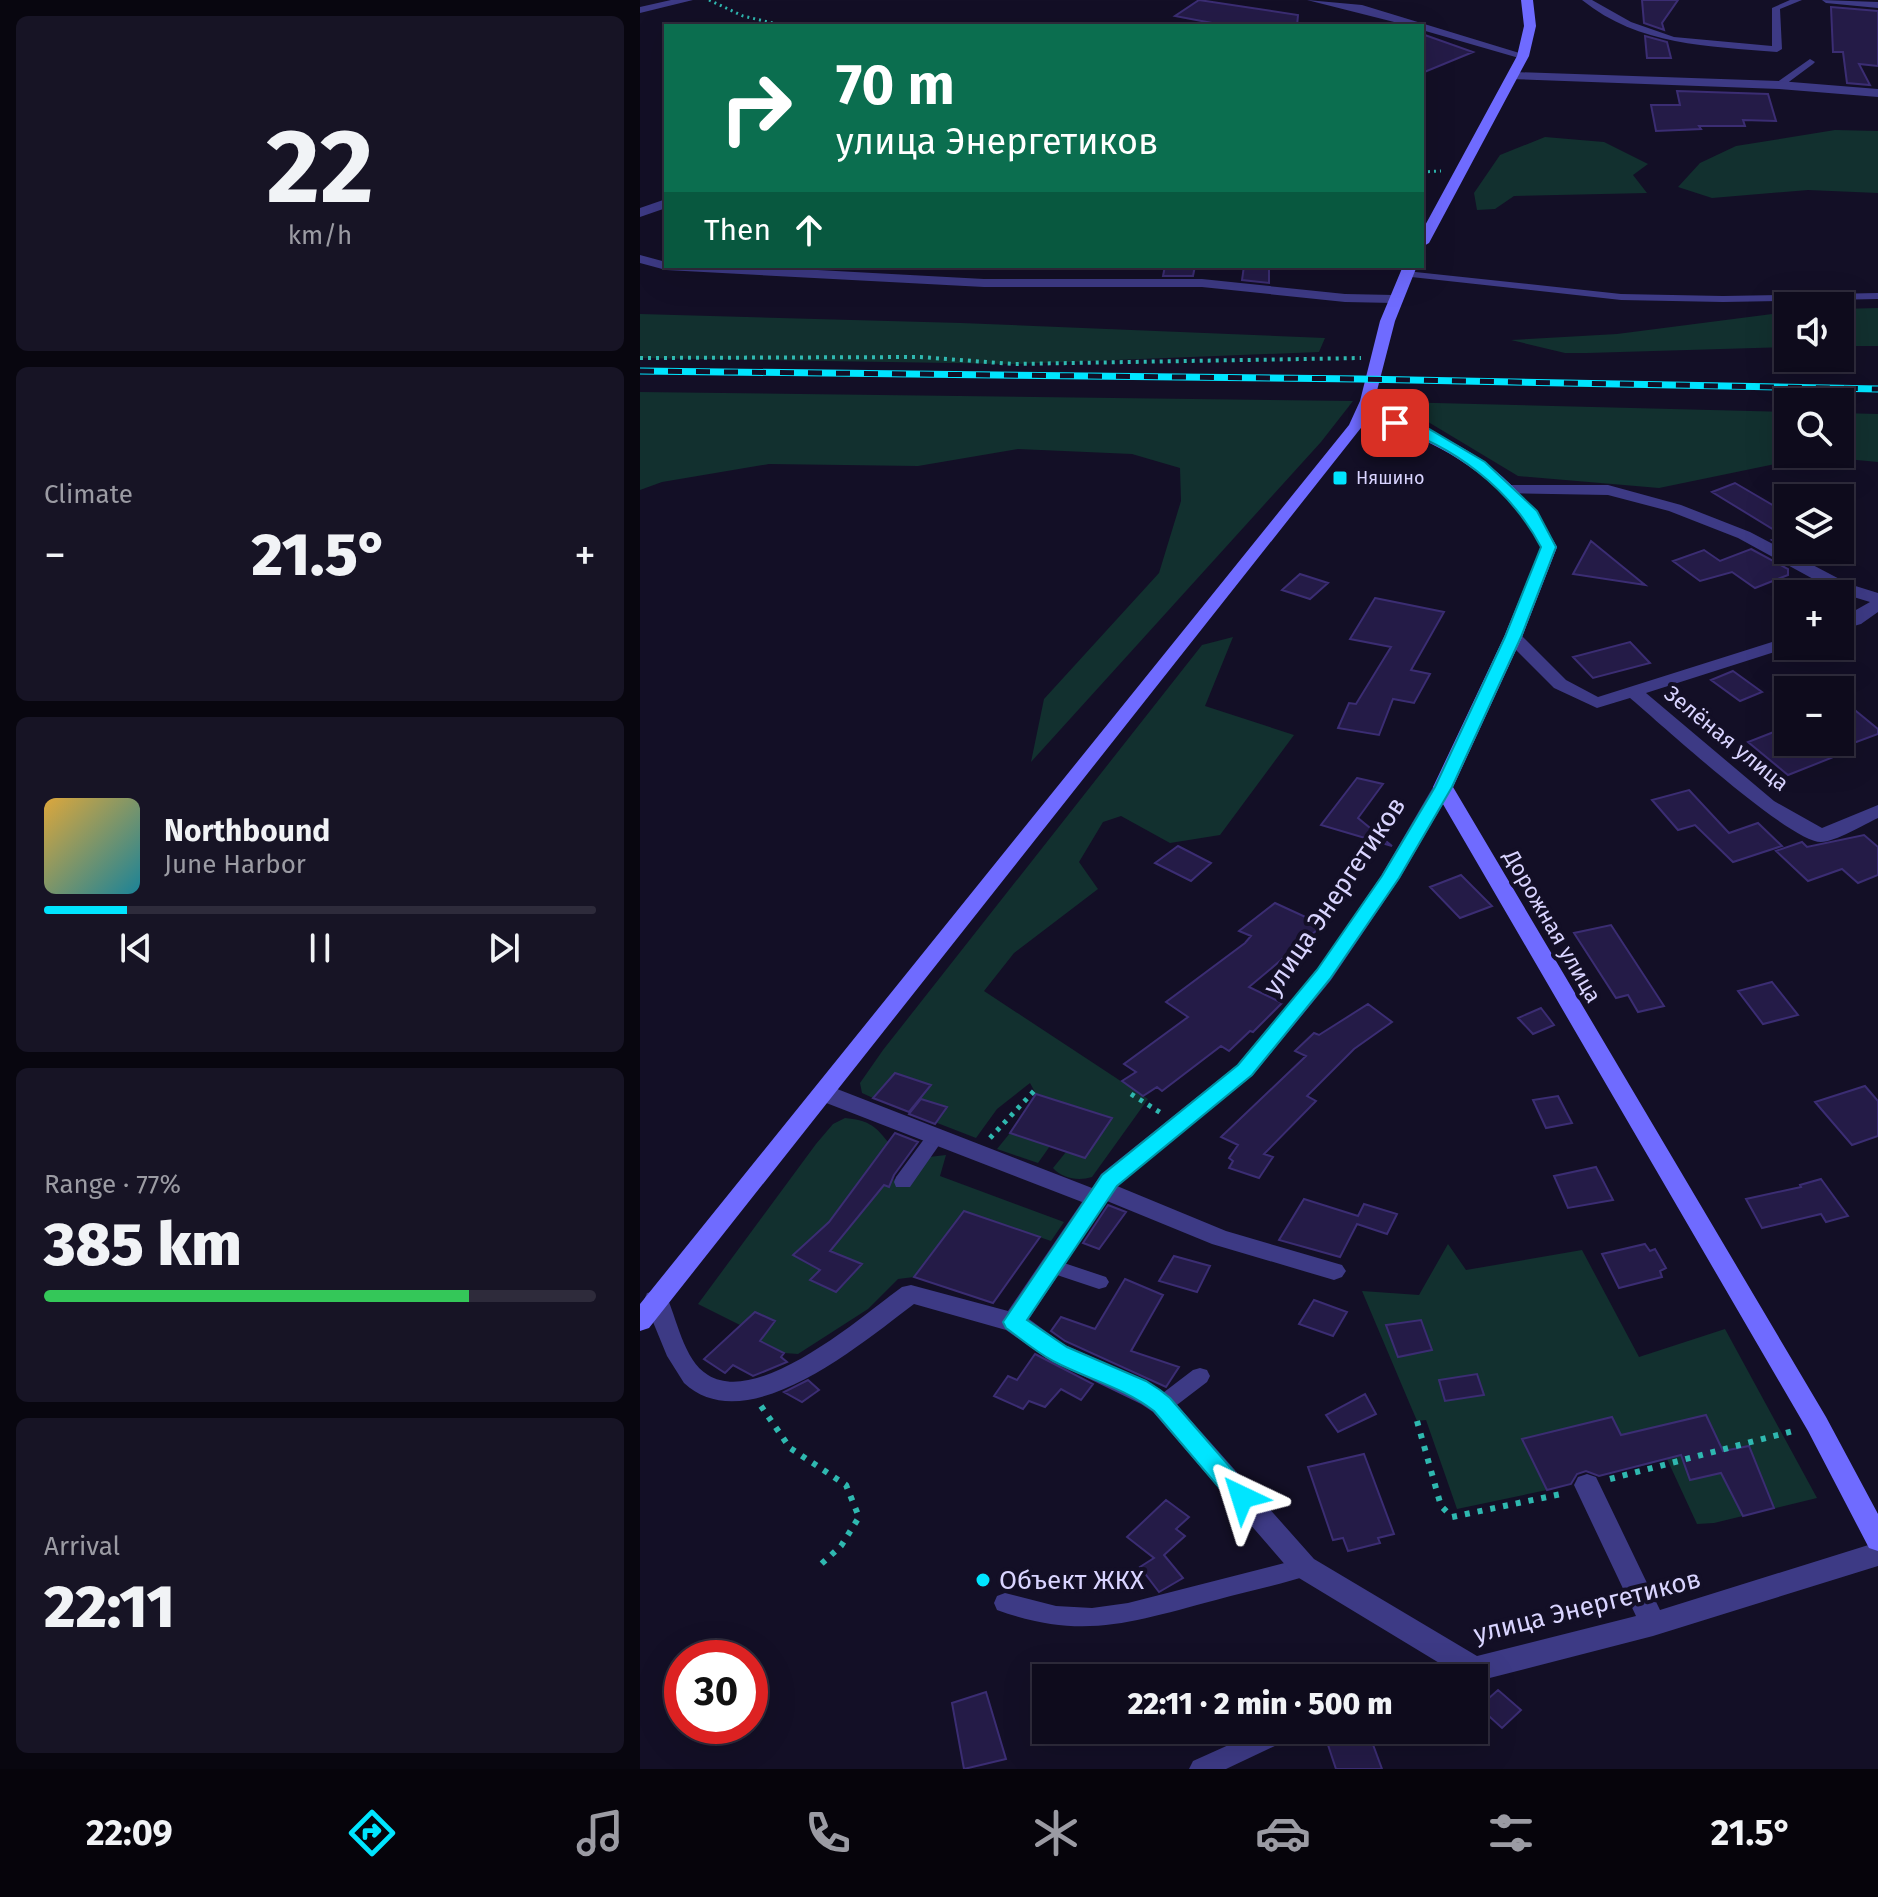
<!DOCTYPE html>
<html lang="en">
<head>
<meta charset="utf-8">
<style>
	:root { --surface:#0e0b1c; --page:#171425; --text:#f1f3f6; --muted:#9b9ba3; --line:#2e2b3b; --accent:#00e5ff }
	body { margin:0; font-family:"Fira Sans",sans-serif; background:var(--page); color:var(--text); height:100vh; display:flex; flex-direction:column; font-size:30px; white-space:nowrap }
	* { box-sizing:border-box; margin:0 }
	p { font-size:26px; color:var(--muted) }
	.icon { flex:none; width:44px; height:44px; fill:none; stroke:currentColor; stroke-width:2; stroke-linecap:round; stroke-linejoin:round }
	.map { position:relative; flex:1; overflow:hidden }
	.side { display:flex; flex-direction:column; gap:16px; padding:16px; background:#08060f; width:640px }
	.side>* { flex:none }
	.banner { position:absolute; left:24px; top:24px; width:760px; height:244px; border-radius:0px; box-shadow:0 8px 32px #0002,0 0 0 2px var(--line); background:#0b6e4f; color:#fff; overflow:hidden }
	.controls { position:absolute; left:1134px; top:292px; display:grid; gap:16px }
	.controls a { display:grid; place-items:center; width:80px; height:80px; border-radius:0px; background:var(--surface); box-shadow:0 8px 32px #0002,0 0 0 2px var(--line); font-size:40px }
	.speed { position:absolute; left:24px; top:1640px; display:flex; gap:16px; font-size:40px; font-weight:700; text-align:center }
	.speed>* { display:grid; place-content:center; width:104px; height:104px; border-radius:50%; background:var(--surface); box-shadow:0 8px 32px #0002,0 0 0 2px var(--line); line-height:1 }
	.speed .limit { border:12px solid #d22; background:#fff; color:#111 }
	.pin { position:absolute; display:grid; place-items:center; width:68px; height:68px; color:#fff; margin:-34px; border-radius:16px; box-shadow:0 4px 12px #0006 }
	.me { position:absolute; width:88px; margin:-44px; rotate:319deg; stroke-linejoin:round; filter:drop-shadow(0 0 6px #0008) }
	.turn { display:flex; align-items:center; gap:28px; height:168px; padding:0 40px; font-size:36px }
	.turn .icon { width:104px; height:104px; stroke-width:2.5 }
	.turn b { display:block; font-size:56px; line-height:68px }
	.then { display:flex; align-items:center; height:76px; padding:0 40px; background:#0003; gap:16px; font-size:30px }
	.big { font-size:60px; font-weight:800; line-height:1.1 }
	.side .card { flex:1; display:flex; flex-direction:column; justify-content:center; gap:12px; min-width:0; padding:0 28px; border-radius:12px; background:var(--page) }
	.side .dial { align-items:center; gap:0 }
	.dial b { font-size:104px; line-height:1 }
	.song { display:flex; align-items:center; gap:24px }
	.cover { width:96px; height:96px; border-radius:12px; background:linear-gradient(135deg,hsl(40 70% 55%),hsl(190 70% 35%)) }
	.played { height:8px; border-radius:4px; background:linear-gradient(90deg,var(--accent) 15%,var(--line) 15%) }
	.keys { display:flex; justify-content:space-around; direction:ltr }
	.heat { display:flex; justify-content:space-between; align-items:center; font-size:44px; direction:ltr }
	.charge { height:12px; border-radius:6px; background:linear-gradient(90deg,#34c759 77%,var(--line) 0) }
	.trip { position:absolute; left:392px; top:1664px; width:456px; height:80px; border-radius:0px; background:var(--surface); box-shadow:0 8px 32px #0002,0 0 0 2px var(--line); font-weight:800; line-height:80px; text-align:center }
	.menu { display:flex; height:128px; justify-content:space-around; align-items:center; background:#06040b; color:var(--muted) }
	.menu .icon { width:56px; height:56px }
	.menu .selected { color:var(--accent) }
	.menu b { font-size:36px; color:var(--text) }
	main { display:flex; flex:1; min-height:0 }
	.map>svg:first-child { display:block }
</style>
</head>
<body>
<main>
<section class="side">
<div class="card dial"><b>22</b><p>km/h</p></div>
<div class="card"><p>Climate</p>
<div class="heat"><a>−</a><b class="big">21.5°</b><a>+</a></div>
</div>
<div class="card">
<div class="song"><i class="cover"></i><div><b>Northbound</b><p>June Harbor</p></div></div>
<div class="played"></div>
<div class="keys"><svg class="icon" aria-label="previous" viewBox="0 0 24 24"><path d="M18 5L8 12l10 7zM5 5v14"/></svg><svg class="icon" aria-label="pause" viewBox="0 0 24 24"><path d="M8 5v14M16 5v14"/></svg><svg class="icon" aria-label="next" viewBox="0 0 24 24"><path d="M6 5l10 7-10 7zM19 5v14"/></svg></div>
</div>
<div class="card"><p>Range · 77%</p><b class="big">385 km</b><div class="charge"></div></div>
<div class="card"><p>Arrival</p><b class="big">22:11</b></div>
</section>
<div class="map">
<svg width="1238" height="1769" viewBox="0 0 1238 1769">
	<rect width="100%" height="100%" fill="#130f26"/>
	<path fill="#12302f" d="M 1195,130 L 1238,131 L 1238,193 L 1168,190 L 1072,198 L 1038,187 L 1060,163 L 1096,146 Z
		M 905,137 L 964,142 L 1008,164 L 993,175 L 1007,193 L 874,196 L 855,209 L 837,210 L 834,193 L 860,155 Z
		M 1238,308 L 1238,346 L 1200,346 L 1200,309 Z
		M 1148,312 L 1148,347 L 947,353 L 925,353 L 871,340 L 977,334 Z
		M 0,314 L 321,323 L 685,338 L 679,352 L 373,364 L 0,358 Z
		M 0,392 L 713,401 L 681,442 L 391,762 L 404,699 L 519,573 L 541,501 L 540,468 L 492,454 L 378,449 L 278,466 L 129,464 L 22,482 L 0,490 Z
		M 755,402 L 1148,412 L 1148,454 L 1200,454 L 1200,413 L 1238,414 L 1238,462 L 1174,456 L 1019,488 L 878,476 Z
		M 593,637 L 565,706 L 654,735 L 580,835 L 530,843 L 481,816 L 463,822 L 439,862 L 458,889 L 374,953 L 344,991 L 508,1099 L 452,1177 C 439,1181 423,1179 413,1168 L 426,1152 L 445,1158 L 472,1118 L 396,1094 L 390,1083 L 357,1109 L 336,1138 L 269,1112 L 291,1085 L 255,1073 L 233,1098 L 222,1093 L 220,1083 L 243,1050 L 562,645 Z
		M 205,1118 C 227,1120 235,1125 248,1142 L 222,1178 L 249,1187 L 254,1179 L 270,1184 L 289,1157 L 306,1155 L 300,1176 L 424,1222 L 411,1241 L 324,1212 L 274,1277 L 258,1279 L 228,1309 L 158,1354 L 144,1353 L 120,1341 L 124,1337 L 58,1304 L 176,1144 L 193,1124 Z
		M 370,1133 L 410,1146 L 398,1163 L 357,1149 Z
		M 808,1244 L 826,1270 L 942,1250 L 999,1357 L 1085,1329 L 1177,1498 L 1074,1523 L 1057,1524 L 1027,1459 L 998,1467 L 972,1417 L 883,1439 L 907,1490 L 817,1509 L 786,1420 L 777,1421 L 722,1291 L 779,1295 Z"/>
	<path fill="#241b47" stroke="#3b2d73" stroke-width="2" d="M 559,0 L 658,15 L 657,26 L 588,26 L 535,16 Z
		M 1002,0 L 1038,0 L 1022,23 L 1024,30 L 1004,23 Z
		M 1191,7 L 1238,11 L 1238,66 L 1219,64 L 1230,85 L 1207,83 L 1203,52 L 1193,52 Z
		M 782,34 L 833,52 L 782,73 Z
		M 1005,36 L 1027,42 L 1031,58 L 1007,58 Z
		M 1037,91 L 1128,94 L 1136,121 L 1103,120 L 1105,126 L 1059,126 L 1061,129 L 1016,131 L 1011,105 L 1040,105 Z
		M 525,266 L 555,266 L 553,276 L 523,276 Z
		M 604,266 L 629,266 L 629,283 L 602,280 Z
		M 1095,483 L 1148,514 L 1148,549 L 1132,540 L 1144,536 L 1072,492 Z
		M 951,541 L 1005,585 L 933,574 Z
		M 1111,549 L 1148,569 L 1148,575 L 1115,588 L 1092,572 L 1060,581 L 1033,561 L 1064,550 L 1080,561 Z
		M 660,574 L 688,583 L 670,599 L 642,590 Z
		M 735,598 L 804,612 L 771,670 L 790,674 L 774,703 L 753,699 L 739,735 L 698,728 L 709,703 L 716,704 L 751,647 L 710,639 Z
		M 990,642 L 1010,663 L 953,678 L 933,657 Z
		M 1093,671 L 1122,692 L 1100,701 L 1071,680 Z
		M 1216,711 L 1238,729 L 1238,734 L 1200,748 L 1200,717 Z
		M 1139,730 L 1148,737 L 1148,742 L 1171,742 L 1191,758 L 1148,775 L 1108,742 Z
		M 717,778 L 743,784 L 718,818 L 752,846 L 681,825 Z
		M 1049,790 L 1089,833 L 1118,823 L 1142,846 L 1093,862 L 1055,825 L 1038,830 L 1012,800 Z
		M 1224,835 L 1238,847 L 1238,875 L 1218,883 L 1202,869 L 1168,881 L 1136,851 L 1162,842 L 1167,847 Z
		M 538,846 L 571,863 L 551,881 L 515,863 Z
		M 821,875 L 852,906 L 820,918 L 790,887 Z
		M 635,903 L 683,925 L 609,987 L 642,1003 L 613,1032 L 610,1031 L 589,1051 L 581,1046 L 522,1091 L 517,1087 L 503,1096 L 482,1081 L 496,1072 L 484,1064 L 548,1017 L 526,1002 L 605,943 L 611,936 L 599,931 Z
		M 971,925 L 1024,1006 L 998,1012 L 988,995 L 976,998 L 934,933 Z
		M 1132,982 L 1158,1015 L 1123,1024 L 1098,991 Z
		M 728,1004 L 752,1022 L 714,1049 L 667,1096 L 676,1101 L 624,1154 L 633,1157 L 619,1178 L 589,1168 L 593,1161 L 589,1158 L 598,1145 L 581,1137 L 666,1056 L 655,1051 L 674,1033 L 679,1035 Z
		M 901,1008 L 914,1025 L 893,1034 L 878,1018 Z
		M 255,1073 L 291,1085 L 269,1112 L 233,1098 Z
		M 1225,1086 L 1238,1101 L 1238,1136 L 1212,1145 L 1175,1102 Z
		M 396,1094 L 472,1118 L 445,1158 L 370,1133 Z
		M 918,1096 L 932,1123 L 906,1128 L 893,1100 Z
		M 281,1099 L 307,1107 L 295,1124 L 269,1114 Z
		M 255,1133 L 278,1142 L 254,1175 L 249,1187 L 244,1185 L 190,1251 L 222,1264 L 196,1292 L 170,1280 L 180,1270 L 153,1255 L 189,1222 Z
		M 956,1167 L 973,1200 L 928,1208 L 914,1176 Z
		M 1181,1179 L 1208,1216 L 1186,1222 L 1181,1214 L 1122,1228 L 1106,1199 L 1161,1187 L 1160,1185 Z
		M 664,1199 L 718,1216 L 724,1204 L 757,1214 L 747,1234 L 717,1224 L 700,1257 L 639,1240 Z
		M 468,1205 L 486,1212 L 459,1249 L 443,1243 Z
		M 324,1211 L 400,1237 L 353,1303 L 274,1277 Z
		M 1005,1244 L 1010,1251 L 1015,1249 L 1026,1268 L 1020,1271 L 1022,1277 L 979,1288 L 962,1254 Z
		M 534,1256 L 570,1266 L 557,1292 L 519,1281 Z
		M 485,1279 L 523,1295 L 491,1351 L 539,1367 L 526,1387 L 425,1341 L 411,1331 L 421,1317 L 455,1329 Z
		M 674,1300 L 707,1312 L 693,1336 L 659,1324 Z
		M 115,1312 L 135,1321 L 120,1341 L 144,1353 L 141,1357 L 147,1362 L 113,1376 L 93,1365 L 85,1373 L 64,1359 Z
		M 781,1320 L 792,1350 L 758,1357 L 746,1325 Z
		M 395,1354 L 453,1384 L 441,1400 L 421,1389 L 405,1407 L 389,1401 L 383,1409 L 354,1396 L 368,1376 L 377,1380 Z
		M 837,1374 L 844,1395 L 805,1401 L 799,1380 Z
		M 168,1380 L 179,1390 L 162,1402 L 144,1392 Z
		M 725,1394 L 736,1414 L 698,1432 L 686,1415 Z
		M 1066,1415 L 1083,1451 L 1109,1446 L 1134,1508 L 1103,1516 L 1081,1473 L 1050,1480 L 1041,1455 L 959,1476 L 946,1471 L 937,1474 L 931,1484 L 907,1490 L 882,1439 L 972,1417 L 981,1435 Z
		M 724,1454 L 754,1534 L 738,1538 L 740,1543 L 708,1551 L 703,1538 L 693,1540 L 668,1467 Z
		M 526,1500 L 549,1517 L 536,1529 L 545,1536 L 524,1555 L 543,1578 L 519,1592 L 500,1567 L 514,1558 L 487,1537 Z
		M 858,1690 L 881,1710 L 862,1728 L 839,1707 Z
		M 346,1692 L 366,1759 L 324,1769 L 312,1703 Z
		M 728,1731 L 742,1769 L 696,1769 L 687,1742 Z"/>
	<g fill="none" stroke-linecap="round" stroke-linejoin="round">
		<path stroke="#2fb8b0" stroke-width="3" stroke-dasharray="2 4" stroke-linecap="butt" d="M 69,0 L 103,16 L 145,26
			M 782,172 L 801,171"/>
		<path stroke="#2fb8b0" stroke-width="4" stroke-dasharray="3 5" stroke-linecap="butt" d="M 0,358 L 280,357 L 373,364 L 721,358"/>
		<path stroke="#2fb8b0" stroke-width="5" stroke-dasharray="4 6" stroke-linecap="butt" d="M 491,1094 L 521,1113
			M 350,1138 L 395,1090"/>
		<path stroke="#2fb8b0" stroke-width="6" stroke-dasharray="5 8" stroke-linecap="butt" d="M 121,1406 L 150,1448 L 206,1485 L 219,1517 L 201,1546 L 178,1567
			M 777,1421 L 801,1506 L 812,1517 L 926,1493
			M 970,1479 L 1153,1431"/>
		<path fill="#3d3a85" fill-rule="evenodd" d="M 942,0 L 952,0 L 991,22 L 1034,37 L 1132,46 L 1132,8 L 1150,0 L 1162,0 L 1140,9 L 1142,49 L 1137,52 C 1068,46 999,46 942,0 Z
			M 1182,0 L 1238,2 L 1238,8 L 1186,3 Z
			M 1170,59 L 1175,62 L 1173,64 L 1142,87 L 1136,87 L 1136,83 Z
			M 766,271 L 981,294 L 1083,296 L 1238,293 L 1238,299 L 1083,302 L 981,300 L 762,276 L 762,272 Z
			M 296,1129 L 302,1131 L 305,1136 L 302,1141 L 270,1187 L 256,1187 L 254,1182 L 256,1177 L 290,1131 Z
			M 412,1259 L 466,1277 L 469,1282 L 466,1287 L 459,1289 L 405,1271 L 402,1266 L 405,1261 Z
			M 560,1368 L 567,1370 L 570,1376 L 567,1382 L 529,1411 L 522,1413 L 515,1411 L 512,1405 L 515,1399 L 553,1370 Z
			M 664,1558 L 672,1560 L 675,1567 L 672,1574 C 641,1585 607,1591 576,1600 C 492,1622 443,1641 357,1610 L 354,1603 L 357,1596 L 365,1593 L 416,1606 L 452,1608 L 488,1603 Z
			M 834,1659 L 842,1662 L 845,1669 L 842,1676 L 834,1679 L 792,1678 L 795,1671 Z
			M 622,1730 L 657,1730 L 654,1737 L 586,1769 L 549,1769 L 553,1761 Z"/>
		<path fill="#3d3a85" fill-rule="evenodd" d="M 31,0 L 53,0 L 0,13 L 0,7 Z
			M 667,0 L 722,5 L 889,56 L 879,58 L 782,30 L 782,26 L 770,26 Z
			M 874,72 L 1139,81 L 1238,89 L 1238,97 L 1139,89 L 870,79 L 870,73 Z
			M 26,199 L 26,208 L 0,217 L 0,208 Z
			M 0,255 L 26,262 L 26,266 L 103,266 L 344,279 L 562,279 L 705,294 L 754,295 L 761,299 L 754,303 L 705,302 L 562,287 L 344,287 L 26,270 L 0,263 Z
			M 867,485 L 968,485 L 1041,505 L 1110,532 L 1209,584 L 1238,593 L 1238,612 L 1221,624 L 1200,630 L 1200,619 L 1230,602 L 1197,592 L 1098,538 L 1029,511 L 968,495 L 861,493 L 861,487 Z
			M 873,632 L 879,633 L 926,680 L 958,697 L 1148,637 L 1148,646 L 1153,646 L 1006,693 L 1134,801 L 1182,828 L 1238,805 L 1238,818 C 1225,824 1195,842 1181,842 C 1149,842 1021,724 990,698 L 957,708 L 914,688 L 867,641 L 864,637 L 867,633 Z
			M 803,781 L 813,787 L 760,878 L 691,980 L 613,1075 L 477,1186 L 586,1231 L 702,1265 L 706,1271 L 702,1277 L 694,1280 L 572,1244 L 467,1201 L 389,1319 L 423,1344 L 494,1376 L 531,1398 L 674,1559 L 837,1656 L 996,1616 L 934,1485 L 938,1477 L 947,1474 L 956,1477 L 1020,1610 L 1238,1542 L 1238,1566 L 1013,1636 L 834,1682 L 834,1678 L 824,1678 L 654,1575 L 513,1412 L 501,1404 L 406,1358 L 366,1330 L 274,1304 C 223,1342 107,1442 44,1383 L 27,1356 L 4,1300 L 7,1293 L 16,1291 L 25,1293 C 37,1317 43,1360 68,1375 C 119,1407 222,1316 262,1287 L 271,1285 L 368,1311 L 442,1202 L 176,1099 L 173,1093 L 176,1087 L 192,1087 L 452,1188 L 461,1174 L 597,1065 L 677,970 L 741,876 L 793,787 Z"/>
		<path fill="#6f6bff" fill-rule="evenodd" d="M 881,0 L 893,0 L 896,26 L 889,56 L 789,243 L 782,247 L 782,231 L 877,56 L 884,26 Z
			M 763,266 L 777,266 L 755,321 L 732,410 C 816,437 873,467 917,547 L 882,637 L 813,787 L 1186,1417 L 1238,1514 L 1238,1551 L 1229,1548 L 1168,1431 L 793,787 L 864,637 L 901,547 C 862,476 803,443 728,419 L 9,1328 L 0,1331 L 0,1304 L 709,425 L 720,401 L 740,321 Z"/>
		<g stroke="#00e5ff" stroke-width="7">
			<path id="rail" d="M 0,371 L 720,379 L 1238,389"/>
		</g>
		<use href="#rail" stroke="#130f26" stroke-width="5" stroke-dasharray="14" stroke-linecap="butt"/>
	</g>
	<path fill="#00e5ff" stroke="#0095a6" stroke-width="2" d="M 755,418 L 789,429 L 845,462 L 897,511 L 916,547 L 881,637 L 812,787 L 759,878 L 690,979 L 612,1075 L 477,1186 L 387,1320 L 427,1347 L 506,1381 L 520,1390 L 530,1398 L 610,1490 L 614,1497 L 610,1504 L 602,1507 L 593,1504 L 514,1411 C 483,1387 447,1379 413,1361 C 396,1352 381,1339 366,1328 L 363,1322 L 462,1175 L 598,1065 L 677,970 L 742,876 L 795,787 L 865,637 L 901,547 C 870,488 813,445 750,426 L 748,423 Z"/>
	<g fill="#00e5ff" stroke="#130f26" stroke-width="3">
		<rect x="692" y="470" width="16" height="16" rx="4"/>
		<circle cx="343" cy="1580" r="8"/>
	</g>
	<g text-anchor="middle" stroke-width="8" stroke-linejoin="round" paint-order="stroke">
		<g font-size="18" fill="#d9d4ff" stroke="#130f26" text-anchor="start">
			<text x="716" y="484">Няшино</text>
		</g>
		<g font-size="22" fill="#d9d4ff" stroke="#130f26">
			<text transform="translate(1087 738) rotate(39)" y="8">Зелёная улица</text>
			<text transform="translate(913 926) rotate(60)" y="8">Дорожная улица</text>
		</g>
		<g font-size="26" fill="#d9d4ff" stroke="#130f26">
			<text transform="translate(694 896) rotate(-56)" y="9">улица Энергетиков</text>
			<text transform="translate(947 1606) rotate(-14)" y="9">улица Энергетиков</text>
		</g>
		<g font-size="26" fill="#d9d4ff" stroke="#130f26" text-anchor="start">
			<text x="359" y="1589">Объект ЖКХ</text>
		</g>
	</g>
</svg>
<div class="controls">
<a><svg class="icon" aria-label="sound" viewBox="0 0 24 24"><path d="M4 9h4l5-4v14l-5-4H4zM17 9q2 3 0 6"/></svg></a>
<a><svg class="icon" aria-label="search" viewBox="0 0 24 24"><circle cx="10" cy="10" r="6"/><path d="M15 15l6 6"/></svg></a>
<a><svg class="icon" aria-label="layers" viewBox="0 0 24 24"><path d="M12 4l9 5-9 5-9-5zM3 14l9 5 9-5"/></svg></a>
<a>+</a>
<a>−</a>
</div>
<div class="speed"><div class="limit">30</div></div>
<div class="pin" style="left:755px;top:423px;background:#d93025"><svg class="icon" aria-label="arrive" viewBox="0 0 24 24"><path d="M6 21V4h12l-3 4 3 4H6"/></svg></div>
<svg class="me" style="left:602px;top:1497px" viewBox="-20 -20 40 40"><path d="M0-17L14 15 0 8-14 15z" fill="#00e5ff" stroke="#fff" stroke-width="4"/></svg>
<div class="trip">22:11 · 2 min · 500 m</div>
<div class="banner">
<div class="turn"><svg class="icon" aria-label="right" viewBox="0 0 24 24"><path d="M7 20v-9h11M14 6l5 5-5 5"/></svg><div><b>70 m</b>улица Энергетиков</div></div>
<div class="then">Then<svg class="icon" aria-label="ahead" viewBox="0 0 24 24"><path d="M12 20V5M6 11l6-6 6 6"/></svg></div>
</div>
</div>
</main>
<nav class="menu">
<b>22:09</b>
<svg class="icon selected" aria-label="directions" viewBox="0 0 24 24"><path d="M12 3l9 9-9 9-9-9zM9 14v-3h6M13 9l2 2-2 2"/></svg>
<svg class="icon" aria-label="music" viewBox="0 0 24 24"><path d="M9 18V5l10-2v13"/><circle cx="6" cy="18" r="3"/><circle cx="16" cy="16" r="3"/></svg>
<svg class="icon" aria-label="phone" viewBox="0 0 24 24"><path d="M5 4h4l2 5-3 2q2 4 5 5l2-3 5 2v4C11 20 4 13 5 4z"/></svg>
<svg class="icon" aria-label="climate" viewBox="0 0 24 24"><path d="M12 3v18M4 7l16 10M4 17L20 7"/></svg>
<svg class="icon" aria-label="car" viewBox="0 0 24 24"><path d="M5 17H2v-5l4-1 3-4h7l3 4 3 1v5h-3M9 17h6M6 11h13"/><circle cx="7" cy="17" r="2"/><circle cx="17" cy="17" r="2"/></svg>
<svg class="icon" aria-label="filters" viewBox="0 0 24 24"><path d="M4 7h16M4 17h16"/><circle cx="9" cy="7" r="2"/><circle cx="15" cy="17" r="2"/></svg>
<b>21.5°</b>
</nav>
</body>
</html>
